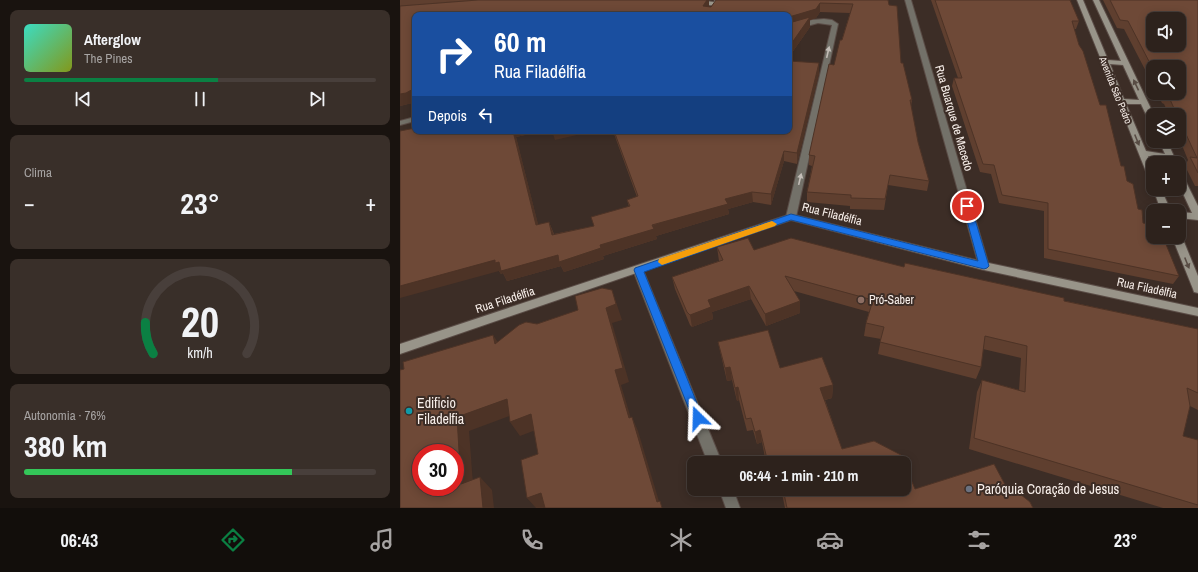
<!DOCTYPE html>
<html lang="pt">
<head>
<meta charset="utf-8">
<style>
	:root { --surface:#2d221c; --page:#392f29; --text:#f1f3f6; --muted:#a7a4a3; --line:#483f3b; --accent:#0b8043 }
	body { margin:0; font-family:"Archivo Narrow",sans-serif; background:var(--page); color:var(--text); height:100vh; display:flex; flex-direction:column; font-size:15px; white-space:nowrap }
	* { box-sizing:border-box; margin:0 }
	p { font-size:13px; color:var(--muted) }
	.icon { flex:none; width:22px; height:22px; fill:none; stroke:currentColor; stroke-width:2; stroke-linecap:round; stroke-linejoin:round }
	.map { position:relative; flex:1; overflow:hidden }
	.details { display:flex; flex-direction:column; gap:10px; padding:10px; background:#19130f; width:400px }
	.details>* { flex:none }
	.top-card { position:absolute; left:12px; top:12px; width:380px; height:122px; border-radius:8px; box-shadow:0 2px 10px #0003,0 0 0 1px var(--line); background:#1a4fa0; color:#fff; overflow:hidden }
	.controls { position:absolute; left:746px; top:12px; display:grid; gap:8px }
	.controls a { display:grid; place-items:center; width:40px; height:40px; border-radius:8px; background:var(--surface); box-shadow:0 2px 10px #0003,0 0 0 1px var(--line); font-size:20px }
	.speed { position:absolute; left:12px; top:444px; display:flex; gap:8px; font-size:20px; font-weight:700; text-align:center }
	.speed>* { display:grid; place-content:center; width:52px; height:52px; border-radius:50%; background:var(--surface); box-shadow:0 2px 10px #0003,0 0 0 1px var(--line); line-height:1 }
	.speed .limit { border:6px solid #d22; background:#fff; color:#111 }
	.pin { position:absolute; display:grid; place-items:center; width:34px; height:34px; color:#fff; margin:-17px; border:2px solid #fff; border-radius:50%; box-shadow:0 1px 4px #0007 }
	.me { position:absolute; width:44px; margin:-22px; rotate:338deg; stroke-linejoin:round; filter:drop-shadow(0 0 3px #0008) }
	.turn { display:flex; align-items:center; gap:14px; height:84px; padding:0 16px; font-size:18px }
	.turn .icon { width:52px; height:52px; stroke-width:2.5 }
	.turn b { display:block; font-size:28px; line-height:34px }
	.then { display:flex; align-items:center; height:38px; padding:0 16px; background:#0003; gap:8px; font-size:15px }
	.big { font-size:30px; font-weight:700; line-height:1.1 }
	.details .widget { flex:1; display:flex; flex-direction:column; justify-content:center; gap:6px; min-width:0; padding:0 14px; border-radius:8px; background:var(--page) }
	.details .dial { align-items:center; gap:0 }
	.dial svg { height:104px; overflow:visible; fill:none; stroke:var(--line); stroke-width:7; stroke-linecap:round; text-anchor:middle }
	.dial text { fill:var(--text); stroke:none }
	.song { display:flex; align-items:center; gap:12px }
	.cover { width:48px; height:48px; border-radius:6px; background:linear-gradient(135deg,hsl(170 70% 55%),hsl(70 70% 35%)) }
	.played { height:4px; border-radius:2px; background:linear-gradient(90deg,var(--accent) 55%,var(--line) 55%) }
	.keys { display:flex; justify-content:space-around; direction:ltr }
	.heat { display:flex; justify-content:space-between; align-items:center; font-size:22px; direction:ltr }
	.charge { height:6px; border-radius:3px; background:linear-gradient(90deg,#34c759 76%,var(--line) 0) }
	.trip { position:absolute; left:287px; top:456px; width:224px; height:40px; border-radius:8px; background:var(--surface); box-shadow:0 2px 10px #0003,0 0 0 1px var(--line); font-weight:700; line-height:40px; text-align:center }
	.tab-bar { display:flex; height:64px; justify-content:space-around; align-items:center; background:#120e0b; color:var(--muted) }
	.tab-bar .icon { width:28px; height:28px }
	.tab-bar .active { color:var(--accent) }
	.tab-bar b { font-size:18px; color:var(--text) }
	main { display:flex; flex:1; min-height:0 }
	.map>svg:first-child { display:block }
</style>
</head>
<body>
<main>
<section class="details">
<div class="widget">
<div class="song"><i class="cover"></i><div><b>Afterglow</b><p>The Pines</p></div></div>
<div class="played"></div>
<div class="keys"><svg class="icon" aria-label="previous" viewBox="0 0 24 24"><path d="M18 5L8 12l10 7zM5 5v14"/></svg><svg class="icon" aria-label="pause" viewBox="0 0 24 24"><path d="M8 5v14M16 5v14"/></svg><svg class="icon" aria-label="next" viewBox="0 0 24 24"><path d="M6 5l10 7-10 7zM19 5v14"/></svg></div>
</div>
<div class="widget"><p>Clima</p>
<div class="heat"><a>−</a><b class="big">23°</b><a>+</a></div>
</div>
<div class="widget dial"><svg viewBox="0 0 100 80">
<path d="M14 69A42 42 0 1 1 86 69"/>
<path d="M14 69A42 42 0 0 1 8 45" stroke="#0b8043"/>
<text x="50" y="56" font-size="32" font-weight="700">20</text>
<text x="50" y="72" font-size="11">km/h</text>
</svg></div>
<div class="widget"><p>Autonomia · 76%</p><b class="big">380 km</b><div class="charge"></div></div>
</section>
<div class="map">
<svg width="798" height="508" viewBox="0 0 798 508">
	<rect width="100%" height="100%" fill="#3c2d26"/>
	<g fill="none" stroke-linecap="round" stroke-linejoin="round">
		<g stroke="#5a4c46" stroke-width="2">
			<path id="street" d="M 505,0 L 511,0 L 589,266 L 588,269 L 580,269 L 579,266 Z
				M 424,19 L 432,20 L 438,24 L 396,217 L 391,220 L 386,217 L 432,25 L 418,23 L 389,31 L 389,27 L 412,20 Z
				M 15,117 L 15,121 L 0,125 L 0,121 Z
				M 238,266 L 242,267 L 243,270 L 322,463 L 308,463 L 233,270 L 234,267 Z
				M 319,489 L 333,489 L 340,508 L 326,508 Z"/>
		</g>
		<g stroke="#5a4c46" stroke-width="2">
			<path id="secondary" d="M 296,0 L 314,2 L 315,0 L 321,0 L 318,5 L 316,6 L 294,3 L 294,1 Z
				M 677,0 L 683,0 L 708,60 L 721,61 L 693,0 L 699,0 L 754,115 L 753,123 L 750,123 L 741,104 L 726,104 L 746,151 L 765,154 L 759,141 L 767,141 L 777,163 L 769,163 L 767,159 L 748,156 L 753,168 L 753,182 L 749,179 ZM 710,64 L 723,65 L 739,100 L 724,99 Z
				M 779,173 L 783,176 L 798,206 L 798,220 L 779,218 L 779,212 L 792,213 L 779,185 Z
				M 753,188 L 761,189 L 771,211 L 761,211 Z
				M 391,214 L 584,262 L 798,308 L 798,316 L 584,270 L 391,220 L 0,354 L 0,344 Z
				M 779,234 L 782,237 L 798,276 L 798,293 L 794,292 L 793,289 L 772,237 L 779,237 Z"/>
		</g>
		<use href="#street" fill="#737169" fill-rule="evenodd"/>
		<use href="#secondary" fill="#989489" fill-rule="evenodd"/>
	</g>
	<path fill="#5f3f2f" d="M 0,0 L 309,0 L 309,7 L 488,0 L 501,63 L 512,100 L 511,106 L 518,142 L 529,181 L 527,191 L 488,185 L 484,210 L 450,209 L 450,206 L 407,202 L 407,192 L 412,166 L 409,165 L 409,155 L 434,65 L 450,13 L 420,12 L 416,18 L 410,20 L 410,27 L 389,57 L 389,15 L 15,15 L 15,101 L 12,103 L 0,106 Z
		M 531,0 L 670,0 L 679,21 L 676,29 L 674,29 L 679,45 L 700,105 L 721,166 L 738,209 L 743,223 L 779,276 L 773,284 L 644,258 L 644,211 L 599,203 L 591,174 L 580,172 L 552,86 L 554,78 L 558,78 Z
		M 703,0 L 798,0 L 798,186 L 795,186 L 785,166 L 788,160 L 779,138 L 779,115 L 769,115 L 764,104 L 762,103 L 757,93 L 779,93 L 753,67 L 753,85 L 724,29 L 717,28 Z
		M 419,63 L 419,73 L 397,164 L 384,161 L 371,205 L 353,202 L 328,209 L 329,214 L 256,236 L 257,239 L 203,256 L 204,259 L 164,272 L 161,266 L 107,281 L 103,273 L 101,274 L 0,131 L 143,131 L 116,137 L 138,225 L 149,222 L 154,234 L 194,226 L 229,207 L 227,200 L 237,197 L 213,131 L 389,131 Z
		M 317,247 L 354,250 L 504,267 L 798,329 L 798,410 L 790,406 L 783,436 L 798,440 L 798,508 L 763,508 L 569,449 L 577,392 L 582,380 L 619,390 L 621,358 L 583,349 L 581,367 L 576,379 L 478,354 L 481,339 L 464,336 L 466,323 L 469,312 L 394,291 L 400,301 L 400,313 L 366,326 L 351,299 L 312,312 L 313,319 L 292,327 L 290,325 L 275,289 L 272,277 L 319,261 Z
		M 368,330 L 380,368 L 422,357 L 433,385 L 432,398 L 425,400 L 442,449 L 474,441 L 501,455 L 515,489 L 594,464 L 609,492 L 620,494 L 630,502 L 633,508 L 385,508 L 381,489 L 504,489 L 504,463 L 366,463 L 362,442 L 357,444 L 353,430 L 347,431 L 339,400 L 337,401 L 332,380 L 327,381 L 318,342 Z"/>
	<path fill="#4d3326" d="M 307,0 L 309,0 L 309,7 L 303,6 Z
		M 420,3 L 420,12 L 416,18 L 410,20 L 410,27 L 389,57 L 389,17 Z
		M 419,63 L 419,73 L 397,164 L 397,153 Z
		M 15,88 L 15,101 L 12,103 L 0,106 L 0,94 Z
		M 113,131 L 143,131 L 116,137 L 141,236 L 136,225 Z
		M 152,131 L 194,131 L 155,140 Z
		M 384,151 L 384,161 L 371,205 L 371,194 Z
		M 352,192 L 353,202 L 328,209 L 329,214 L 256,236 L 257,239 L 203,256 L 204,259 L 164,272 L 161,266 L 107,281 L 103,273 L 101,274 L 99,271 L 0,298 L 0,286 L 95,260 L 99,262 L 158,255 L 200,245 L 325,199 Z
		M 149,222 L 153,233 L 156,245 L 152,235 Z
		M 349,286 L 351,299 L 312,312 L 313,319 L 292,327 L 290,315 L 308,300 Z
		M 212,290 L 222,320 L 212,323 L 229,382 L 221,385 L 235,432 L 229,418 L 215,370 L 206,308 Z
		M 400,301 L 400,313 L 366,326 L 365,314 Z
		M 93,335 L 103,350 L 95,344 Z
		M 330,367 L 332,380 L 327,381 L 325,368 Z
		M 433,385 L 432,398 L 420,401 L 420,388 Z
		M 338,387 L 339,400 L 337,401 L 335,388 Z
		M 107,399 L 117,413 L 69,431 L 74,497 L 61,484 L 57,417 Z
		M 131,414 L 141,428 L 120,436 L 110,422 Z
		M 232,417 L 238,431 L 261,508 L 257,502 Z
		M 360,430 L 362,442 L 357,444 L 355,432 Z
		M 80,477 L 92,490 L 94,508 L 83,508 Z
		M 141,493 L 151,505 L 143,508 L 136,508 L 127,498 Z"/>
	<path fill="#6e4937" stroke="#4d3326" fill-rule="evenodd" d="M 78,0 L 307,0 L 303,6 L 311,7 L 316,0 L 488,0 L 489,5 L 497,6 L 501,63 L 503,63 L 512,100 L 510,100 L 518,142 L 529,181 L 490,175 L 485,199 L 451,198 L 451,195 L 407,192 L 415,156 L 409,155 L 429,64 L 434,65 L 440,40 L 442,40 L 453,4 L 420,3 L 416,9 L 389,17 L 389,15 L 293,15 L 280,14 L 279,15 L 15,15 L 15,88 L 6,93 L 0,94 L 0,6 Z
		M 535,0 L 670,0 L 679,21 L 672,21 L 679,45 L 683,51 L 700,105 L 706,105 L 721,166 L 724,166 L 727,181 L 733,184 L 738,209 L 742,210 L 743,223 L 753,225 L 753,237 L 763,237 L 779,276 L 648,249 L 648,203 L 602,195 L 594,165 L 583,164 L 554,78 L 562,78 Z
		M 710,0 L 798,0 L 798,173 L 790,157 L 797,158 L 779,119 L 779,115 L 777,115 L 768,95 L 766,95 L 765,93 L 779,93 L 779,67 L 753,67 L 753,69 L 728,21 L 720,20 ZM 753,19 L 779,19 L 779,45 L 753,45 Z
		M 410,17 L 389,47 L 389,22 L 389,23 Z
		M 389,61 L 419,63 L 397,153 L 384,151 L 371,194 L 352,192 L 325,199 L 328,204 L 252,225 L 254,229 L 200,245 L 201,248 L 159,262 L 158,255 L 101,271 L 99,262 L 95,263 L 95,260 L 0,286 L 0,131 L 15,128 L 15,131 L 113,131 L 136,225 L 149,222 L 152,235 L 194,226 L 191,217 L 230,206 L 227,200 L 238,196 L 214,131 L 389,131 Z
		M 348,238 L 354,250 L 391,238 L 504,267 L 505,263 L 664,298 L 664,301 L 798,329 L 798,393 L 787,388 L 790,406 L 783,436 L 798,440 L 798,505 L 574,438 L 582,380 L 625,392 L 627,346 L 585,336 L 581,367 L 480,342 L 484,327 L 466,323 L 473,300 L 385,276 L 400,301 L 365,314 L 349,286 L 308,300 L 311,307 L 290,315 L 287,312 L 272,277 L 323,260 L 317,247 Z
		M 202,288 L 212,290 L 216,304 L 206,308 L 223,368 L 215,370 L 229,418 L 232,417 L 257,502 L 260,501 L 262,508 L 145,508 L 141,493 L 127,498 L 121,460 L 138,454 L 131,414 L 110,422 L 107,399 L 57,417 L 61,484 L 80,477 L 83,508 L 0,508 L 0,370 L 4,369 L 3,362 L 93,335 L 95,344 L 119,325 L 126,322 L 137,324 L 178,310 L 175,296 ZM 21,453 L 55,453 L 55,487 L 21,487 Z
		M 368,330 L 380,368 L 422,357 L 433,385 L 420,388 L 442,449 L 474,441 L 501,455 L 515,489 L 594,464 L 609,492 L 620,494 L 630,502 L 633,508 L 387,508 L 383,489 L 504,489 L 504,463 L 368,463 L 360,430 L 355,432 L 351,418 L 346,419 L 338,387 L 335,388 L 330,367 L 325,368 L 318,342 Z"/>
	<defs><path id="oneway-solid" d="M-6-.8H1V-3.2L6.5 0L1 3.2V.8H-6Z"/></defs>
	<g fill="#c3bdb7">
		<use href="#oneway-solid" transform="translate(428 52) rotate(-77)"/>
		<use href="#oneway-solid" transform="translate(400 179) rotate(-77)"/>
	</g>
	<g fill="#584c44">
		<use href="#oneway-solid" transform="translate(736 85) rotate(-115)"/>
		<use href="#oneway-solid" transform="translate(737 140) rotate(68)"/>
		<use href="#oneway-solid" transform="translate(787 263) rotate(68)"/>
	</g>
	<path fill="#1a73e8" stroke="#114b97" d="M 564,204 L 567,204 L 571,206 L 589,266 L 587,268 L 584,269 L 391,220 L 244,272 L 303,418 L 302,422 L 298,424 L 294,422 L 234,270 L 235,268 L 391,214 L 578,261 L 563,206 Z"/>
	<path fill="#f59e0b" d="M 372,221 L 377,224 L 375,226 L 262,265 L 258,262 L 259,259 Z"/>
	<circle fill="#8d6e63" stroke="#3c2d26" stroke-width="1.5" cx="461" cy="300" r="4"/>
	<circle fill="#0f9aa8" stroke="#3c2d26" stroke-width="1.5" cx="9" cy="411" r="4"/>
	<circle fill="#6b7280" stroke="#3c2d26" stroke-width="1.5" cx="569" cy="489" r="4"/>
	<g text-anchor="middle" stroke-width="4" stroke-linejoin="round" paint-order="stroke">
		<g font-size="10" fill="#f9f0eb" stroke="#3c2d26">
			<text transform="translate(716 90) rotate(68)" y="4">Avenida São Pedro</text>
		</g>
		<g font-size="12" fill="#f9f0eb" stroke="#3c2d26">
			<text transform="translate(554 118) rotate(74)" y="4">Rua Buarque de Macedo</text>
			<text transform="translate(432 214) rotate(14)" y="4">Rua Filadélfia</text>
			<text transform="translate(747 288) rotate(12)" y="4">Rua Filadélfia</text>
			<text transform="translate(105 300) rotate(-18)" y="4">Rua Filadélfia</text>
		</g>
		<g font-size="12" fill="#f9f0eb" stroke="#3c2d26" text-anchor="start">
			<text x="469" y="304">Pró-Saber</text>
		</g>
		<g font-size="14" fill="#f9f0eb" stroke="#3c2d26" text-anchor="start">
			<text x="17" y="408">Edificio<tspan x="17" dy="16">Filadelfia</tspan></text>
			<text x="577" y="494">Paróquia Coração de Jesus</text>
		</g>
	</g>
</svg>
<div class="controls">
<a><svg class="icon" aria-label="sound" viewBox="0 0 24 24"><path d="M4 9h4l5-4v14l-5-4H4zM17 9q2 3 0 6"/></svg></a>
<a><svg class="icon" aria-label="search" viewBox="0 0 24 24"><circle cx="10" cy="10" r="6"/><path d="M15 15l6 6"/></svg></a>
<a><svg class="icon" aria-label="layers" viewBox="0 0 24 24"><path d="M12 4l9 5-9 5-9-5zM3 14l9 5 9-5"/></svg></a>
<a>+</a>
<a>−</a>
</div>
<div class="speed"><div class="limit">30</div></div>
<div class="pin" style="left:567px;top:206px;background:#d93025"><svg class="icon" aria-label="arrive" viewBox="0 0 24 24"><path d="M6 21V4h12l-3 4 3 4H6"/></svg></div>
<svg class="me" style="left:298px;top:418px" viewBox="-20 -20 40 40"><path d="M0-17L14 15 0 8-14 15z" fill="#1a73e8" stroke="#fff" stroke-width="4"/></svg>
<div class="trip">06:44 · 1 min · 210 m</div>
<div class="top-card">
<div class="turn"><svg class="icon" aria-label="right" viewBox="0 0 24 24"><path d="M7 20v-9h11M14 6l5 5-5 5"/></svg><div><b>60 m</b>Rua Filadélfia</div></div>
<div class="then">Depois<svg class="icon" aria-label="left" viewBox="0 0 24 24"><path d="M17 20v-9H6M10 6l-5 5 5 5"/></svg></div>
</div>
</div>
</main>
<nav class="tab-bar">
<b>06:43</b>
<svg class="icon active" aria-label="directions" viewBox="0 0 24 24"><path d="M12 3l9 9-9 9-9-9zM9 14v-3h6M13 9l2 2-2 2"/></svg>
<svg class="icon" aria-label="music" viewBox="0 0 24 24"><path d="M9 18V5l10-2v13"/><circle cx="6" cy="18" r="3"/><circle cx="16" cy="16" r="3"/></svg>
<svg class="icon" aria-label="phone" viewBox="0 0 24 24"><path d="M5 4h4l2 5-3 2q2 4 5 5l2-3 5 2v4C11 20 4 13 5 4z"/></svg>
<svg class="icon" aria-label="climate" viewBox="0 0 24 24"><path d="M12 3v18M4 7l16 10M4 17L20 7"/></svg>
<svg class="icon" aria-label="car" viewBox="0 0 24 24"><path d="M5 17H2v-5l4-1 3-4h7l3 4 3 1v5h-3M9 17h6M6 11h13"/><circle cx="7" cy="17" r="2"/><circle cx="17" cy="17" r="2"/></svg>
<svg class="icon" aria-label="filters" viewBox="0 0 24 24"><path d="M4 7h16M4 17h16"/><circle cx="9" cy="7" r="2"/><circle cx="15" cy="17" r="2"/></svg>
<b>23°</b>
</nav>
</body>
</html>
